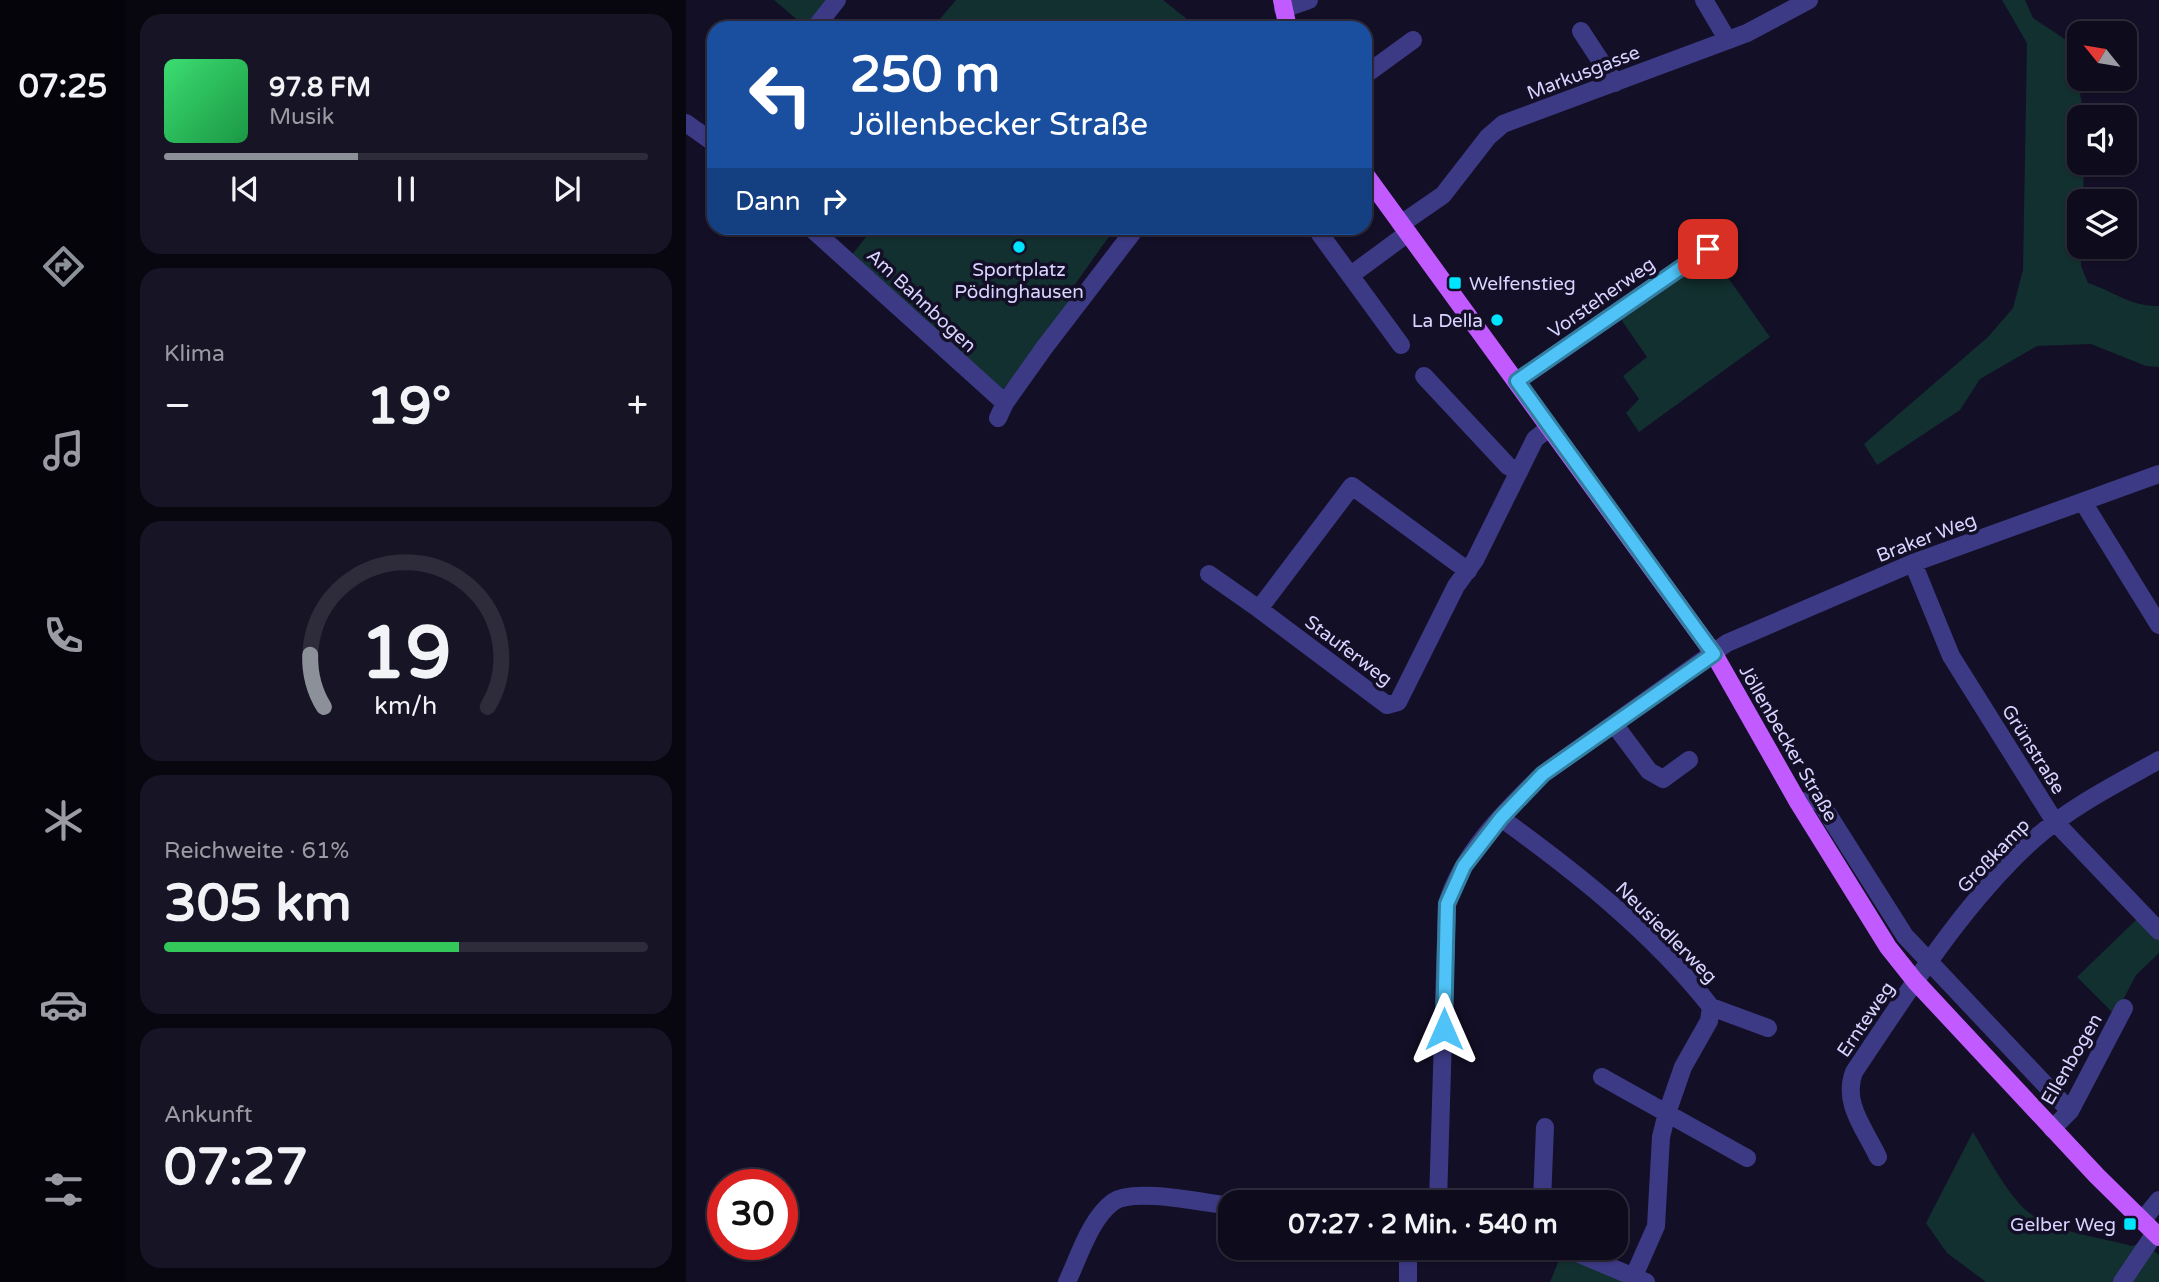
<!DOCTYPE html>
<html lang="de">
<head>
<meta charset="utf-8">
<style>
	:root { --surface:#0e0b1c; --page:#171425; --text:#f1f3f6; --muted:#9b9ba3; --line:#2e2b3b; --accent:#8c9099 }
	body { margin:0; font-family:"Varela Round",sans-serif; background:var(--page); color:var(--text); height:100vh; display:flex; flex-direction:column; font-size:26px; white-space:nowrap }
	* { box-sizing:border-box; margin:0 }
	p { font-size:23px; color:var(--muted) }
	.icon { flex:none; width:38px; height:38px; fill:none; stroke:currentColor; stroke-width:2; stroke-linecap:round; stroke-linejoin:round }
	.map { position:relative; flex:1; overflow:hidden }
	.panel { display:flex; flex-direction:column; gap:14px; padding:14px; background:#08060f; width:560px }
	.panel>* { flex:none }
	.guide { position:absolute; left:21px; top:21px; width:665px; height:214px; border-radius:21px; box-shadow:0 2px 5px #0004,0 0 0 2px var(--line); background:#1a4fa0; color:#fff; overflow:hidden }
	.needle { width:46px; rotate:300deg }
	.tools { position:absolute; left:1381px; top:21px; display:grid; gap:14px }
	.tools a { display:grid; place-items:center; width:70px; height:70px; border-radius:14px; background:var(--surface); box-shadow:0 2px 5px #0004,0 0 0 2px var(--line); font-size:35px }
	.speed { position:absolute; left:21px; top:1169px; display:flex; gap:14px; font-size:35px; font-weight:700; text-align:center }
	.speed>* { display:grid; place-content:center; width:91px; height:91px; border-radius:50%; background:var(--surface); box-shadow:0 2px 5px #0004,0 0 0 2px var(--line); line-height:1 }
	.speed .limit { border:10px solid #d22; background:#fff; color:#111 }
	.pin { position:absolute; display:grid; place-items:center; width:60px; height:60px; color:#fff; margin:-30px; border-radius:14px; box-shadow:0 4px 10px #0006 }
	.me { position:absolute; width:77px; margin:-38px; rotate:0deg; stroke-linejoin:round; filter:drop-shadow(0 0 5px #0008) }
	.turn { display:flex; align-items:center; gap:24px; height:147px; padding:0 28px; font-size:32px }
	.turn .icon { width:91px; height:91px; stroke-width:2.5 }
	.turn b { display:block; font-size:49px; line-height:60px }
	.then { display:flex; align-items:center; height:66px; padding:0 28px; background:#0003; gap:14px; font-size:26px }
	.big { font-size:52px; font-weight:700; line-height:1.1 }
	.panel .card { flex:1; display:flex; flex-direction:column; justify-content:center; gap:10px; min-width:0; padding:0 24px; border-radius:21px; background:var(--page) }
	.panel .dial { align-items:center; gap:0 }
	.dial svg { height:182px; overflow:visible; fill:none; stroke:var(--line); stroke-width:7; stroke-linecap:round; text-anchor:middle }
	.dial text { fill:var(--text); stroke:none }
	.song { display:flex; align-items:center; gap:21px }
	.cover { width:84px; height:84px; border-radius:10px; background:linear-gradient(135deg,hsl(140 70% 55%),hsl(140 70% 35%)) }
	.played { height:7px; border-radius:4px; background:linear-gradient(90deg,var(--accent) 40%,var(--line) 40%) }
	.keys { display:flex; justify-content:space-around; direction:ltr }
	.heat { display:flex; justify-content:space-between; align-items:center; font-size:38px; direction:ltr }
	.charge { height:10px; border-radius:5px; background:linear-gradient(90deg,#34c759 61%,var(--line) 0) }
	.trip { position:absolute; left:532px; top:1190px; width:410px; height:70px; border-radius:21px; background:var(--surface); box-shadow:0 2px 5px #0004,0 0 0 2px var(--line); font-weight:700; line-height:70px; text-align:center }
	main { display:flex; flex:1; min-height:0 }
	.menu { display:flex; flex-direction:column; width:126px; justify-content:space-around; align-items:center; background:#06040b; color:var(--muted) }
	.menu .icon { width:49px; height:49px }
	.menu .active { color:var(--accent) }
	.menu b { font-size:32px; color:var(--text) }
	.map>svg:first-child { display:block }
</style>
</head>
<body>
<main>
<nav class="menu">
<b>07:25</b>
<svg class="icon active" aria-label="directions" viewBox="0 0 24 24"><path d="M12 3l9 9-9 9-9-9zM9 14v-3h6M13 9l2 2-2 2"/></svg>
<svg class="icon" aria-label="music" viewBox="0 0 24 24"><path d="M9 18V5l10-2v13"/><circle cx="6" cy="18" r="3"/><circle cx="16" cy="16" r="3"/></svg>
<svg class="icon" aria-label="phone" viewBox="0 0 24 24"><path d="M5 4h4l2 5-3 2q2 4 5 5l2-3 5 2v4C11 20 4 13 5 4z"/></svg>
<svg class="icon" aria-label="climate" viewBox="0 0 24 24"><path d="M12 3v18M4 7l16 10M4 17L20 7"/></svg>
<svg class="icon" aria-label="car" viewBox="0 0 24 24"><path d="M5 17H2v-5l4-1 3-4h7l3 4 3 1v5h-3M9 17h6M6 11h13"/><circle cx="7" cy="17" r="2"/><circle cx="17" cy="17" r="2"/></svg>
<svg class="icon" aria-label="filters" viewBox="0 0 24 24"><path d="M4 7h16M4 17h16"/><circle cx="9" cy="7" r="2"/><circle cx="15" cy="17" r="2"/></svg>
</nav>
<section class="panel">
<div class="card">
<div class="song"><i class="cover"></i><div><b>97.8 FM</b><p>Musik</p></div></div>
<div class="played"></div>
<div class="keys"><svg class="icon" aria-label="previous" viewBox="0 0 24 24"><path d="M18 5L8 12l10 7zM5 5v14"/></svg><svg class="icon" aria-label="pause" viewBox="0 0 24 24"><path d="M8 5v14M16 5v14"/></svg><svg class="icon" aria-label="next" viewBox="0 0 24 24"><path d="M6 5l10 7-10 7zM19 5v14"/></svg></div>
</div>
<div class="card"><p>Klima</p>
<div class="heat"><a>−</a><b class="big">19°</b><a>+</a></div>
</div>
<div class="card dial"><svg viewBox="0 0 100 80">
<path d="M14 69A42 42 0 1 1 86 69"/>
<path d="M14 69A42 42 0 0 1 8 46" stroke="#8c9099"/>
<text x="50" y="56" font-size="32" font-weight="700">19</text>
<text x="50" y="72" font-size="11">km/h</text>
</svg></div>
<div class="card"><p>Reichweite · 61%</p><b class="big">305 km</b><div class="charge"></div></div>
<div class="card"><p>Ankunft</p><b class="big">07:27</b></div>
</section>
<div class="map">
<svg width="1473" height="1282" viewBox="0 0 1473 1282">
	<rect width="100%" height="100%" fill="#130f26"/>
	<path fill="#12302f" d="M 88,0 L 144,0 L 121,28 Z
		M 270,0 L 477,0 L 512,28 L 264,28 L 253,20 Z
		M 1316,0 L 1339,0 L 1347,18 L 1386,44 L 1398,117 L 1393,117 L 1393,163 L 1398,163 L 1397,201 L 1393,201 L 1393,247 L 1396,247 L 1395,266 L 1402,283 C 1427,291 1445,307 1473,306 L 1473,367 L 1460,366 L 1405,344 L 1351,346 L 1294,379 L 1274,410 L 1191,465 L 1178,444 L 1302,337 L 1327,308 L 1337,270 L 1341,43 Z
		M 187,228 L 429,228 L 380,297 L 389,303 L 314,393 L 165,256 Z
		M 1026,255 L 1084,337 L 953,432 L 940,413 L 953,399 L 937,376 L 961,357 L 932,315 Z
		M 1452,918 L 1473,939 L 1473,953 L 1450,975 L 1429,1015 L 1391,977 Z
		M 1287,1132 C 1301,1155 1314,1181 1331,1201 C 1355,1232 1410,1236 1446,1246 L 1457,1242 L 1473,1255 L 1473,1282 L 1300,1282 L 1261,1253 L 1240,1223 Z
		M 875,1255 L 940,1282 L 864,1282 Z"/>
	<g fill="none" stroke-linecap="round" stroke-linejoin="round">
		<path stroke="#3d3a85" stroke-width="18" d="M 1018,0 L 1041,39
			M 597,9 L 623,0
			M 129,28 L 151,0
			M 895,31 L 929,83
			M 679,75 L 727,40
			M 0,123 L 28,143
			M 715,224 L 757,195 L 802,137 L 817,124 L 1061,33 L 1123,0
			M 125,228 L 319,403
			M 634,234 L 715,345
			M 665,275 L 722,233
			M 738,376 L 822,466 L 833,472
			M 831,381 L 1022,249
			M 312,418 L 319,403 L 358,348 L 450,228
			M 1397,502 L 1473,625
			M 1227,563 L 1265,656 L 1369,822 L 1473,931
			M 782,571 L 666,486 L 573,609 L 701,705 L 712,702 L 770,586 L 789,560 L 849,439 L 864,427
			M 523,574 L 573,609
			M 928,724 L 963,771 L 977,779 L 1003,760
			M 1112,802 L 1133,800 L 1219,936 L 1384,1111
			M 815,818 C 891,873 967,933 1025,1007 L 1023,1021 L 997,1067 L 981,1113 L 975,1137 L 970,1226 L 948,1276
			M 1025,1007 L 1082,1028
			M 916,1077 L 1061,1158
			M 1366,1129 L 1384,1111 L 1438,1008
			M 1192,1157 C 1179,1129 1156,1103 1168,1072 C 1222,992 1275,906 1347,840 C 1384,807 1430,784 1473,760
			M 752,1202 L 761,904 C 776,853 820,810 857,774 L 1041,643 L 1227,563 L 1473,474
			M 856,1202 L 859,1127
			M 1456,1221 L 1473,1200
			M 879,1248 L 960,1282
			M 381,1282 C 393,1257 404,1219 427,1202 C 447,1187 518,1203 544,1206
			M 722,1282 L 722,1248
			M 1436,1282 L 1469,1233"/>
		<path stroke="#c25bff" stroke-width="18" d="M 596,0 L 602,28
			M 679,174 L 1028,654 L 1112,802 L 1202,947 L 1229,981 L 1411,1176 L 1473,1237"/>
	</g>
	<g fill="none" stroke-linecap="round" stroke-linejoin="round">
		<g stroke="#337fa1" stroke-width="18">
			<path id="route" d="M 758,1029 L 761,904 L 778,866 L 815,818 L 857,774 L 1028,654 L 831,381 L 1022,249"/>
		</g>
		<use href="#route" stroke="#4fc3f7" stroke-width="12"/>
	</g>
	<g fill="#00e5ff" stroke="#130f26" stroke-width="2.5">
		<circle cx="333" cy="247" r="7"/>
		<rect x="762" y="276" width="14" height="14" rx="3.5"/>
		<circle cx="811" cy="320" r="7"/>
		<rect x="1437" y="1217" width="14" height="14" rx="3.5"/>
	</g>
	<g text-anchor="middle" stroke-width="7" stroke-linejoin="round" paint-order="stroke">
		<g font-size="19" fill="#d9d4ff" stroke="#130f26">
			<text transform="translate(897 72) rotate(-21)" y="7">Markusgasse</text>
			<text transform="translate(915 297) rotate(-35)" y="7">Vorsteherweg</text>
			<text transform="translate(236 300) rotate(43)" y="7">Am Bahnbogen</text>
			<text transform="translate(1240 537) rotate(-21)" y="7">Braker Weg</text>
			<text transform="translate(663 650) rotate(37)" y="7">Stauferweg</text>
			<text transform="translate(1103 743) rotate(60)" y="7">Jöllenbecker Straße</text>
			<text transform="translate(1348 749) rotate(58)" y="7">Grünstraße</text>
			<text transform="translate(1307 855) rotate(-46)" y="7">Großkamp</text>
			<text transform="translate(981 932) rotate(45)" y="7">Neusiedlerweg</text>
			<text transform="translate(1179 1019) rotate(-56)" y="7">Ernteweg</text>
			<text transform="translate(1385 1059) rotate(-60)" y="7">Ellenbogen</text>
		</g>
		<g font-size="19" fill="#d9d4ff" stroke="#130f26" text-anchor="end">
			<text x="333" y="276" text-anchor="middle">Sportplatz<tspan x="333" dy="22">Pödinghausen</tspan></text>
			<text x="783" y="290" text-anchor="start">Welfenstieg</text>
			<text x="797" y="327">La Della</text>
			<text x="1430" y="1231">Gelber Weg</text>
		</g>
	</g>
</svg>
<div class="tools">
<a><svg class="needle" viewBox="-14 -14 28 28"><path d="M0-13l5 13h-10z" fill="#e53935"/><path d="M0 13l5-13h-10z" fill="#9b9ba3"/></svg></a>
<a><svg class="icon" aria-label="sound" viewBox="0 0 24 24"><path d="M4 9h4l5-4v14l-5-4H4zM17 9q2 3 0 6"/></svg></a>
<a><svg class="icon" aria-label="layers" viewBox="0 0 24 24"><path d="M12 4l9 5-9 5-9-5zM3 14l9 5 9-5"/></svg></a>
</div>
<div class="speed"><div class="limit">30</div></div>
<div class="pin" style="left:1022px;top:249px;background:#d93025"><svg class="icon" aria-label="arrive" viewBox="0 0 24 24"><path d="M6 21V4h12l-3 4 3 4H6"/></svg></div>
<svg class="me" style="left:758px;top:1029px" viewBox="-20 -20 40 40"><path d="M0-17L14 15 0 8-14 15z" fill="#4fc3f7" stroke="#fff" stroke-width="4"/></svg>
<div class="trip">07:27 · 2 Min. · 540 m</div>
<div class="guide">
<div class="turn"><svg class="icon" aria-label="left" viewBox="0 0 24 24"><path d="M17 20v-9H6M10 6l-5 5 5 5"/></svg><div><b>250 m</b>Jöllenbecker Straße</div></div>
<div class="then">Dann<svg class="icon" aria-label="right" viewBox="0 0 24 24"><path d="M7 20v-9h11M14 6l5 5-5 5"/></svg></div>
</div>
</div>
</main>
</body>
</html>
